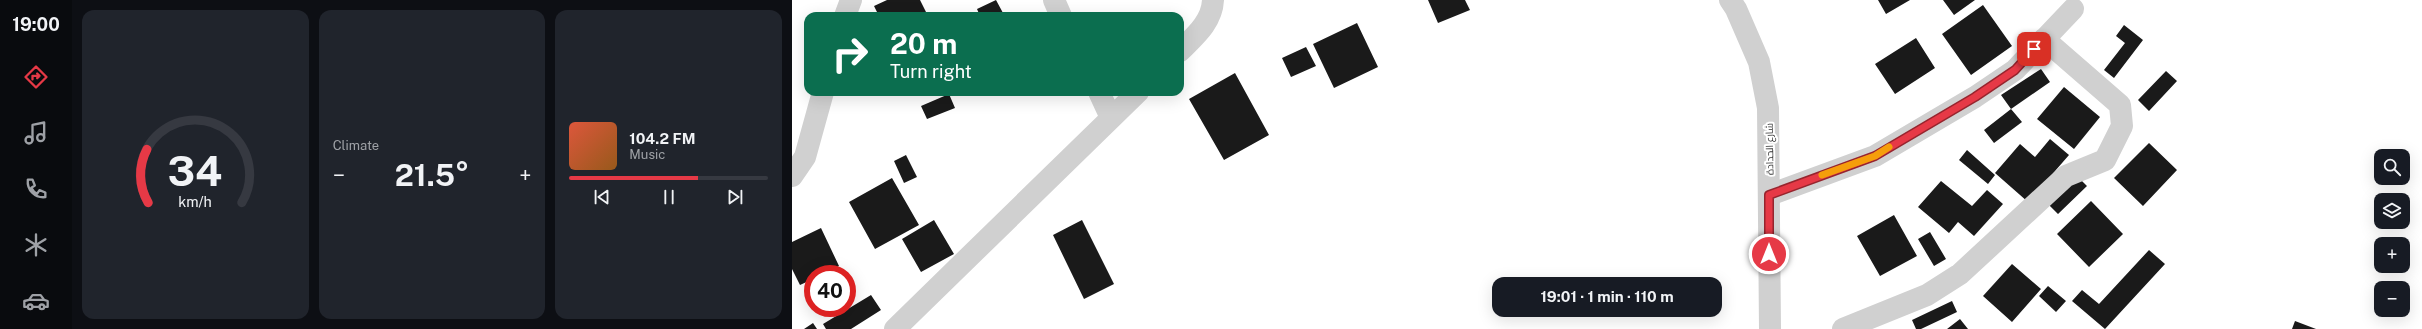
<!DOCTYPE html>
<html lang="en">
<head>
<meta charset="utf-8">
<style>
	:root { --surface:#171b24; --page:#20242c; --text:#f1f3f6; --muted:#9ea1a6; --line:#363941; --accent:#e63946 }
	body { margin:0; font-family:"Public Sans",Cairo,sans-serif; background:var(--page); color:var(--text); height:100vh; display:flex; flex-direction:column; font-size:15px; white-space:nowrap }
	* { box-sizing:border-box; margin:0 }
	p { font-size:13px; color:var(--muted) }
	.icon { flex:none; width:22px; height:22px; fill:none; stroke:currentColor; stroke-width:2; stroke-linecap:round; stroke-linejoin:round }
	.map { position:relative; flex:1; overflow:hidden }
	.side { display:flex; flex-direction:column; gap:10px; padding:10px; background:#0d0f14; width:720px }
	.side>* { flex:none }
	.guide { position:absolute; left:12px; top:12px; width:380px; height:84px; border-radius:12px; box-shadow:0 4px 16px #0002; background:#0b6e4f; color:#fff; overflow:hidden }
	.fabs { position:absolute; left:1582px; top:149px; display:grid; gap:8px }
	.fabs a { display:grid; place-items:center; width:36px; height:36px; border-radius:8px; background:var(--surface); box-shadow:0 4px 16px #0002; font-size:20px }
	.speed { position:absolute; left:12px; top:265px; display:flex; gap:8px; font-size:20px; font-weight:700; text-align:center }
	.speed>* { display:grid; place-content:center; width:52px; height:52px; border-radius:50%; background:var(--surface); box-shadow:0 4px 16px #0002; line-height:1 }
	.speed .limit { border:6px solid #d22; background:#fff; color:#111 }
	.pin { position:absolute; display:grid; place-items:center; width:34px; height:34px; color:#fff; margin:-17px; border-radius:8px; box-shadow:0 2px 6px #0006 }
	.me { position:absolute; width:44px; margin:-22px; rotate:0deg; stroke-linejoin:round; filter:drop-shadow(0 0 3px #0008) }
	.turn { display:flex; align-items:center; gap:14px; height:84px; padding:0 20px; font-size:18px }
	.turn .icon { width:52px; height:52px; stroke-width:2.5 }
	.turn b { display:block; font-size:28px; line-height:34px }
	.big { font-size:30px; font-weight:700; line-height:1.1 }
	.side .widget { flex:1; display:flex; flex-direction:column; justify-content:center; gap:6px; min-width:0; padding:0 14px; border-radius:12px; background:var(--page) }
	.side .dial { align-items:center; gap:0 }
	.dial svg { height:104px; overflow:visible; fill:none; stroke:var(--line); stroke-width:7; stroke-linecap:round; text-anchor:middle }
	.dial text { fill:var(--text); stroke:none }
	.song { display:flex; align-items:center; gap:12px }
	.cover { width:48px; height:48px; border-radius:6px; background:linear-gradient(135deg,hsl(10 70% 55%),hsl(30 70% 35%)) }
	.played { height:4px; border-radius:2px; background:linear-gradient(90deg,var(--accent) 65%,var(--line) 65%) }
	.keys { display:flex; justify-content:space-around; direction:ltr }
	.heat { display:flex; justify-content:space-between; align-items:center; font-size:22px; direction:ltr }
	.side .tiles { flex:1; display:grid; gap:10px; grid-template-columns:repeat(3,1fr) }
	.trip { position:absolute; left:700px; top:277px; width:230px; height:40px; border-radius:12px; background:var(--surface); box-shadow:0 4px 16px #0002; font-weight:700; line-height:40px; text-align:center }
	main { display:flex; flex:1; min-height:0 }
	.tab-bar { display:flex; flex-direction:column; width:72px; justify-content:space-around; align-items:center; background:#090b0e; color:var(--muted) }
	.tab-bar .icon { width:28px; height:28px }
	.tab-bar .on { color:var(--accent) }
	.tab-bar b { font-size:18px; color:var(--text) }
	.map>svg:first-child { display:block }
</style>
</head>
<body>
<main>
<nav class="tab-bar">
<b>19:00</b>
<svg class="icon on" aria-label="directions" viewBox="0 0 24 24"><path d="M12 3l9 9-9 9-9-9zM9 14v-3h6M13 9l2 2-2 2"/></svg>
<svg class="icon" aria-label="music" viewBox="0 0 24 24"><path d="M9 18V5l10-2v13"/><circle cx="6" cy="18" r="3"/><circle cx="16" cy="16" r="3"/></svg>
<svg class="icon" aria-label="phone" viewBox="0 0 24 24"><path d="M5 4h4l2 5-3 2q2 4 5 5l2-3 5 2v4C11 20 4 13 5 4z"/></svg>
<svg class="icon" aria-label="climate" viewBox="0 0 24 24"><path d="M12 3v18M4 7l16 10M4 17L20 7"/></svg>
<svg class="icon" aria-label="car" viewBox="0 0 24 24"><path d="M5 17H2v-5l4-1 3-4h7l3 4 3 1v5h-3M9 17h6M6 11h13"/><circle cx="7" cy="17" r="2"/><circle cx="17" cy="17" r="2"/></svg>
</nav>
<section class="side">
<div class="tiles">
<div class="widget dial"><svg viewBox="0 0 100 80">
<path d="M14 69A42 42 0 1 1 86 69"/>
<path d="M14 69A42 42 0 0 1 13 28" stroke="#e63946"/>
<text x="50" y="56" font-size="32" font-weight="700">34</text>
<text x="50" y="72" font-size="11">km/h</text>
</svg></div>
<div class="widget"><p>Climate</p>
<div class="heat"><a>−</a><b class="big">21.5°</b><a>+</a></div>
</div>
<div class="widget">
<div class="song"><i class="cover"></i><div><b>104.2 FM</b><p>Music</p></div></div>
<div class="played"></div>
<div class="keys"><svg class="icon" aria-label="previous" viewBox="0 0 24 24"><path d="M18 5L8 12l10 7zM5 5v14"/></svg><svg class="icon" aria-label="pause" viewBox="0 0 24 24"><path d="M8 5v14M16 5v14"/></svg><svg class="icon" aria-label="next" viewBox="0 0 24 24"><path d="M6 5l10 7-10 7zM19 5v14"/></svg></div>
</div>
</div>
</section>
<div class="map">
<svg width="1630" height="329" viewBox="0 0 1630 329">
	<rect width="100%" height="100%" fill="#fff"/>
	<path fill="#1a1a1a" d="M 95,0 L 128,0 L 136,16 L 87,16 L 82,6 Z
		M 204,0 L 211,13 L 206,16 L 188,16 L 185,9 Z
		M 636,0 L 673,0 L 678,10 L 646,23 Z
		M 1086,0 L 1118,0 L 1094,14 Z
		M 1151,0 L 1183,0 L 1162,15 Z
		M 1191,5 L 1220,46 L 1179,75 L 1150,34 Z
		M 565,23 L 586,67 L 542,88 L 521,44 Z
		M 1332,25 L 1351,40 L 1322,78 L 1312,70 L 1333,43 L 1324,36 Z
		M 1124,38 L 1143,68 L 1103,94 L 1083,64 Z
		M 514,47 L 524,66 L 499,77 L 490,58 Z
		M 1249,69 L 1258,82 L 1219,109 L 1209,95 Z
		M 1374,71 L 1385,81 L 1357,111 L 1346,100 Z
		M 443,73 L 477,135 L 432,160 L 397,99 Z
		M 1272,87 L 1308,117 L 1282,149 L 1245,119 Z
		M 157,94 L 163,108 L 135,119 L 129,106 Z
		M 1219,109 L 1230,122 L 1202,143 L 1192,130 Z
		M 1258,139 L 1277,155 L 1236,202 L 1203,173 L 1228,144 L 1243,157 Z
		M 1357,143 L 1385,170 L 1351,206 L 1322,178 Z
		M 1175,150 L 1203,175 L 1196,184 L 1167,160 Z
		M 114,155 L 125,177 L 112,183 L 102,161 Z
		M 1284,175 L 1295,186 L 1266,214 L 1255,203 Z
		M 100,178 L 127,225 L 83,249 L 57,202 Z
		M 1149,181 L 1180,206 L 1195,190 L 1211,204 L 1182,236 L 1166,222 L 1157,233 L 1126,207 Z
		M 1299,201 L 1331,234 L 1297,267 L 1265,234 Z
		M 1102,215 L 1125,256 L 1088,276 L 1065,236 Z
		M 142,220 L 162,254 L 129,272 L 110,239 Z
		M 290,220 L 322,284 L 292,299 L 261,235 Z
		M 29,228 L 47,266 L 31,274 L 21,274 L 21,279 L 8,285 L 0,269 L 0,242 Z
		M 1138,232 L 1154,259 L 1142,266 L 1126,239 Z
		M 1357,250 L 1373,264 L 1313,329 L 1280,301 L 1290,290 L 1307,304 Z
		M 1220,264 L 1249,289 L 1220,322 L 1191,296 Z
		M 1256,286 L 1274,301 L 1264,312 L 1247,296 Z
		M 79,295 L 89,310 L 59,329 L 34,329 L 31,324 Z
		M 1160,301 L 1165,312 L 1129,329 L 1124,329 L 1120,320 Z
		M 1168,319 L 1176,329 L 1155,329 Z
		M 1503,321 L 1524,329 L 1500,329 Z
		M 21,323 L 25,329 L 12,329 Z"/>
	<g fill="none" stroke-linecap="round" stroke-linejoin="round">
		<path stroke="#d0d0d0" stroke-width="22" d="M 262,0 L 269,16
			M 53,16 L 59,0
			M 388,51 C 403,36 420,22 421,0
			M 307,92 L 319,118
			M 0,176 L 13,157 L 31,92
			M 977,195 L 1083,156 L 1183,97 L 1223,70 L 1281,9
			M 103,329 L 346,92
			M 1051,329 L 1135,295 L 1168,274 L 1274,176 L 1313,160 L 1330,126 L 1328,105 L 1252,39"/>
		<path stroke="#d0d0d0" stroke-width="22" d="M 938,0 L 944,9 L 967,62 L 976,108 L 978,329"/>
	</g>
	<g fill="none" stroke-linecap="round" stroke-linejoin="round">
		<g stroke="#96252e" stroke-width="10">
			<path id="route" d="M 977,254 L 977,195 L 1083,156 L 1183,97 L 1223,70 L 1242,49"/>
		</g>
		<use href="#route" stroke="#e63946" stroke-width="7"/>
		<path stroke="#f59e0b" stroke-width="7" d="M 1030,175 L 1083,156 L 1097,147"/>
	</g>
	<g text-anchor="middle" stroke-width="4" stroke-linejoin="round" paint-order="stroke">
		<g font-size="10" fill="#333" stroke="#fff">
			<text transform="translate(977 149) rotate(-91)" y="4">شارع الحدادة</text>
		</g>
	</g>
</svg>
<div class="fabs">
<a><svg class="icon" aria-label="search" viewBox="0 0 24 24"><circle cx="10" cy="10" r="6"/><path d="M15 15l6 6"/></svg></a>
<a><svg class="icon" aria-label="layers" viewBox="0 0 24 24"><path d="M12 4l9 5-9 5-9-5zM3 14l9 5 9-5"/></svg></a>
<a>+</a>
<a>−</a>
</div>
<div class="speed"><div class="limit">40</div></div>
<div class="pin" style="left:1242px;top:49px;background:#d93025"><svg class="icon" aria-label="arrive" viewBox="0 0 24 24"><path d="M6 21V4h12l-3 4 3 4H6"/></svg></div>
<svg class="me" style="left:977px;top:254px" viewBox="-20 -20 40 40"><circle r="17" fill="#e63946" stroke="#fff" stroke-width="3"/><path d="M0-11L8 9 0 5-8 9z" fill="#fff"/></svg>
<div class="trip">19:01 · 1 min · 110 m</div>
<div class="guide">
<div class="turn"><svg class="icon" aria-label="right" viewBox="0 0 24 24"><path d="M7 20v-9h11M14 6l5 5-5 5"/></svg><div><b>20 m</b>Turn right</div></div>
</div>
</div>
</main>
</body>
</html>
